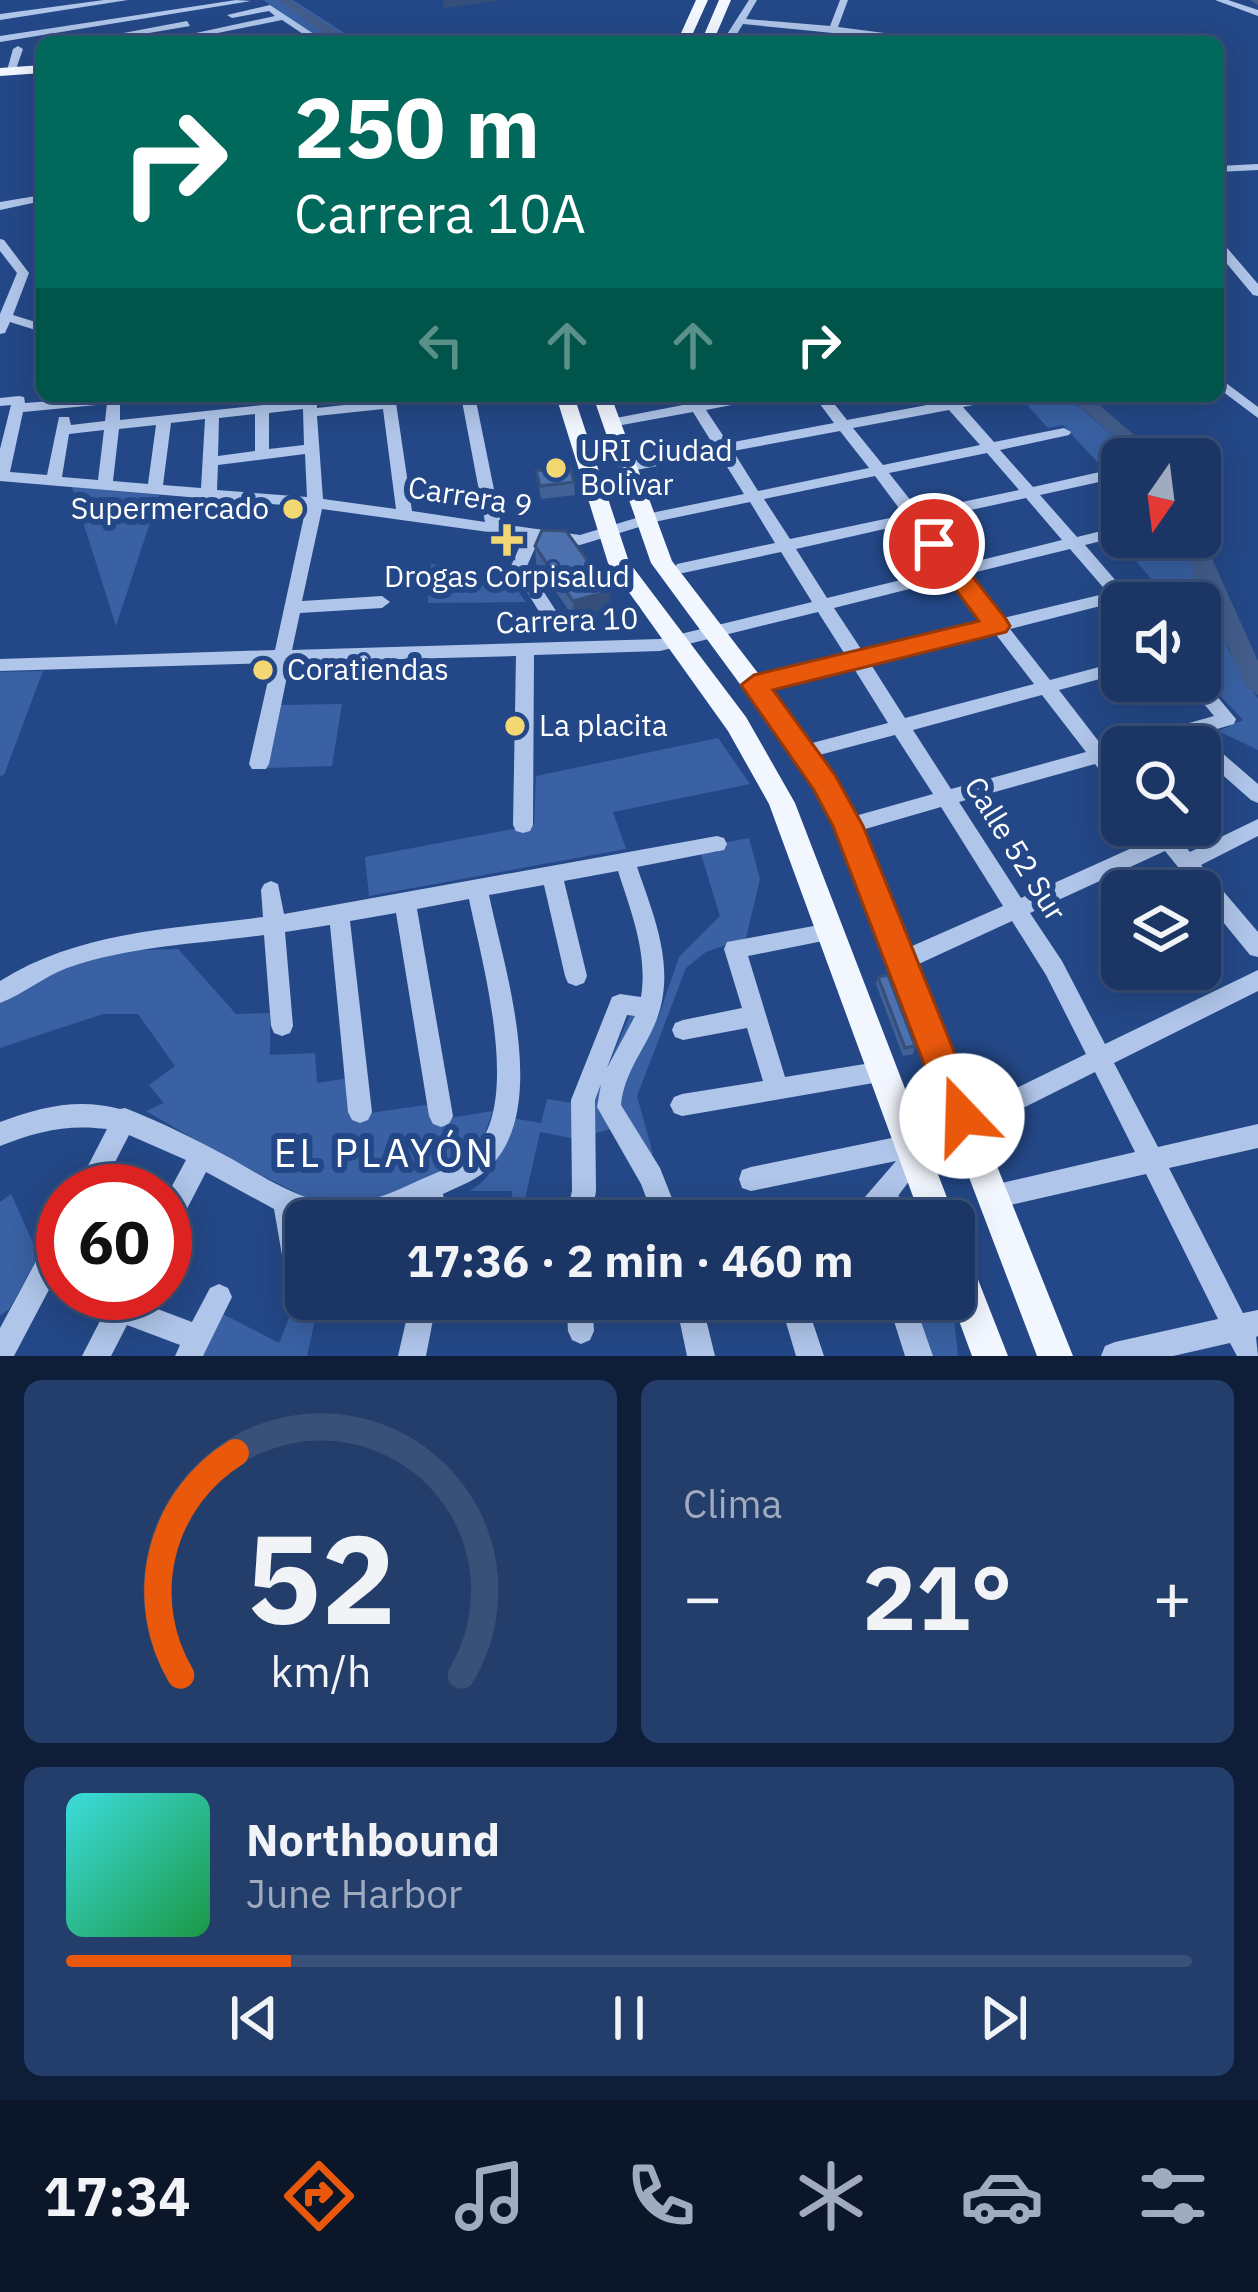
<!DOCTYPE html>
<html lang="es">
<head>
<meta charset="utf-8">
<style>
	:root { --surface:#1b3665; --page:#243e6b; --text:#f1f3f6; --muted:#a0abbf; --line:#395079; --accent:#ea580c }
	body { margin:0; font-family:"IBM Plex Sans",sans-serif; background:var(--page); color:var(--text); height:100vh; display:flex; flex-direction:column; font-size:45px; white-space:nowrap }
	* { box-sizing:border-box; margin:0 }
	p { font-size:39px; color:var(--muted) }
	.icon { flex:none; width:66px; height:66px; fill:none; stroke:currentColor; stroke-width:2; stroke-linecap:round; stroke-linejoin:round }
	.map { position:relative; height:1356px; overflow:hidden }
	.sheet { display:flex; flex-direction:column; gap:24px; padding:24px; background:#0f1e38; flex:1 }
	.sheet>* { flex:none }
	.top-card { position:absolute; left:36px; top:36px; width:1188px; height:366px; border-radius:18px; box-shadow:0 6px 30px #0003,0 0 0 3px var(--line); background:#00695c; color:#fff; overflow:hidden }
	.needle { width:78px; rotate:194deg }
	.buttons { position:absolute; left:1101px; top:438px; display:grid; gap:24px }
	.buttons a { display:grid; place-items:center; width:120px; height:120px; border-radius:18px; background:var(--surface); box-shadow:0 6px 30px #0003,0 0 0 3px var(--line); font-size:60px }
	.speed { position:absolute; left:36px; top:1164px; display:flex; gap:24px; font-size:60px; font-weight:700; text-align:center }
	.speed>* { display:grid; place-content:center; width:156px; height:156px; border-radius:50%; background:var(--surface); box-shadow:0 6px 30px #0003,0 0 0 3px var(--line); line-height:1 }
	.speed .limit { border:18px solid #d22; background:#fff; color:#111 }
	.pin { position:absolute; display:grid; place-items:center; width:102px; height:102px; color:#fff; margin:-51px; border:6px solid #fff; border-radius:50%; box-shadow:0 3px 12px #0007 }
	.me { position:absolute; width:132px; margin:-66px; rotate:339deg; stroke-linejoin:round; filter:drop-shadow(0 0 9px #0008) }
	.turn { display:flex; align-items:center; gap:42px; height:252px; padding:0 60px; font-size:54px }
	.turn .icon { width:156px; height:156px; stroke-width:2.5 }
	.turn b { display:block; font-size:84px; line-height:102px }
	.lanes { display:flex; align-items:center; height:114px; padding:0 60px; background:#0003; justify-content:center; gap:60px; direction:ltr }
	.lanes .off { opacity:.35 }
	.big { font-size:90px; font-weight:800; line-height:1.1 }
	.sheet .widget { flex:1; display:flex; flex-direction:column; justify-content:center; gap:18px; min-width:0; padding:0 42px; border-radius:18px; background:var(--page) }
	.sheet .dial { align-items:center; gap:0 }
	.dial svg { height:312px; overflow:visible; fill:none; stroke:var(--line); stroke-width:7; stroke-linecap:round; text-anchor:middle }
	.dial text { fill:var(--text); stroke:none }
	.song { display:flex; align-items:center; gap:36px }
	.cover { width:144px; height:144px; border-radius:18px; background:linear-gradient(135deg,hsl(180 70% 55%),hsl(140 70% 35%)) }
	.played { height:12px; border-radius:6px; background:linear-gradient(90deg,var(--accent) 20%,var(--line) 20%) }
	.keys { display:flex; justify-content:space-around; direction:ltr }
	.heat { display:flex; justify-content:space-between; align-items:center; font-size:66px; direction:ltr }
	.sheet .tiles { flex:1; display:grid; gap:24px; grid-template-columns:1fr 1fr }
	.widget:last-child { grid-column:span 2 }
	.trip { position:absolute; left:285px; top:1200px; width:690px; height:120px; border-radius:18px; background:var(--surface); box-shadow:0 6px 30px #0003,0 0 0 3px var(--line); font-weight:800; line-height:120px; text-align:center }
	.dock { display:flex; height:192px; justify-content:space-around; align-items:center; background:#0b1628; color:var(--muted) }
	.dock .icon { width:84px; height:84px }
	.dock .active { color:var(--accent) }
	.dock b { font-size:54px; color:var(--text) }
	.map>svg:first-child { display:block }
</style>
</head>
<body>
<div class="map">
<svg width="1258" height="1356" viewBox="0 0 1258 1356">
	<rect width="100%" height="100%" fill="#244887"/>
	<path fill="#3961a3" d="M 263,0 L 293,0 L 359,42 L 325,42 Z
		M 1019,396 L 1067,396 L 1140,459 L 1122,459 L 1122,489 L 1063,425 L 1048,428 Z
		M 72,487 L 159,495 L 116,626 Z
		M 1150,537 L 1182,537 L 1229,651 L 1258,699 L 1258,750 L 1218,731 L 1243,720 L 1200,674 L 1200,603 L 1156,603 L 1141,585 L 1153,581 L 1136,561 L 1164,554 Z
		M 431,564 L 504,572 L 526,602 L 428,603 Z
		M 43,671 L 4,775 L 0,776 L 0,672 Z
		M 342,704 L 332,766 L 266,768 L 280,705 Z
		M 718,738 L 750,784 L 613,812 L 626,849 L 369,896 L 365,857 L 534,825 L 536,776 Z
		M 749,838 L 760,879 L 746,938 L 706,952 L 686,968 L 637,1096 L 653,1154 L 647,1156 L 627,1124 L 576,1139 L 540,1132 L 520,1221 L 510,1221 L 512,1191 L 469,1191 C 497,1177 502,1146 512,1118 L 541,1123 L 547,1099 L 591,1106 L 629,1017 L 637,1013 L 658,1018 L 679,957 L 720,916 L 701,854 L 718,852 L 717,844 Z
		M 178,949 L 236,1014 L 270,1013 L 270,1055 L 315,1053 L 317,1083 L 349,1078 L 356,1115 L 432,1104 L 436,1120 L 493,1111 L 478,1152 L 382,1203 L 321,1205 L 225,1157 L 146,1111 L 164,1103 L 149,1085 L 175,1066 L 138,1014 L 103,1014 L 0,1048 L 0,1002 C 73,962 92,950 178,949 Z
		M 11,1194 L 39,1256 L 9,1309 L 0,1316 L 0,1202 Z
		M 297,1298 L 319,1303 L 307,1356 L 196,1356 L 219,1312 L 279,1343 Z
		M 952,1299 L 958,1356 L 926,1356 L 905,1301 Z"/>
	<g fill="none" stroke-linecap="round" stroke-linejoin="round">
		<path fill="#435d8b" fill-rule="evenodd" d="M 277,0 L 291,0 L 352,42 L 338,42 Z
			M 1250,0 L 1258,0 L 1258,5 Z
			M 1068,396 L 1089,396 L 1162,459 L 1140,459 Z
			M 1200,532 L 1258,661 L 1258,695 L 1246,686 L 1195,576 L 1182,537 L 1200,537 Z"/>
		<path fill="#afc5e9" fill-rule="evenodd" d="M 104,0 L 128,0 L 0,20 L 0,14 Z
			M 236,0 L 251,1 L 0,42 L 0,36 Z
			M 749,0 L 757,0 L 746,19 L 830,26 L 840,0 L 848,0 L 838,27 L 954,42 L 924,42 L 743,24 L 732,42 L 722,42 Z
			M 1215,0 L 1228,0 L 1258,10 L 1258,16 Z
			M 270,5 L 326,42 L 315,42 L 282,20 L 173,42 L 168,39 L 275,16 L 269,11 L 232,18 L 227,15 Z
			M 187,21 L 190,26 L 102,41 L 97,38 Z
			M 18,46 L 23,49 L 15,72 L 6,74 L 13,49 Z
			M 1258,164 L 1258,170 L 1218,172 L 1218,166 Z
			M 42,195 L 42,201 L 0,210 L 0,202 Z
			M 0,239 L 4,240 L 29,273 L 13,315 L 42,324 L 42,332 L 10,322 L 5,333 L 0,334 L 0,314 L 17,273 L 0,251 Z
			M 1218,241 L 1222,242 L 1258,284 L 1258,296 L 1253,295 L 1218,253 Z
			M 1218,377 L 1258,407 L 1258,418 L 1218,388 Z
			M 19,396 L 24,397 L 25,403 L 120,396 L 120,420 L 302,401 L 302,396 L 316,396 L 317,408 L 381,401 L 381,396 L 395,396 L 412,511 L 485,522 L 461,396 L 475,396 L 501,524 L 580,535 L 656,512 L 744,494 L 719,454 L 626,472 L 618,467 L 626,462 L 714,446 L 693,412 L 611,427 L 604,423 L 611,419 L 688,404 L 683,396 L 697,396 L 701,402 L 734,396 L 764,396 L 757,400 L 706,410 L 728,443 L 834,423 L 814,396 L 828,396 L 847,420 L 943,402 L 943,396 L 953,396 L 956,400 L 1005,396 L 1003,399 L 963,407 L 994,442 L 1064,428 L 1071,432 L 1069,435 L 1000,450 L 1033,487 L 1122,467 L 1122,477 L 1040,495 L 1077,537 L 1122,526 L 1122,536 L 1085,545 L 1123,589 L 1156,581 L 1162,583 L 1164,587 L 1162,591 L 1132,599 L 1134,603 L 1122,603 L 1122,608 L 1116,602 L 1010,629 L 1050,680 L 1122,661 L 1122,673 L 1059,690 L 1103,747 L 1214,716 L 1185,681 L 1200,681 L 1200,676 L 1236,719 L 1234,724 L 1200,734 L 1258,784 L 1258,803 L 1251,800 L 1200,755 L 1200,747 L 1191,747 L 1182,739 L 1153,747 L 1122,747 L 1122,756 L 1113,759 L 1122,771 L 1122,793 L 1115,790 L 1095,764 L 959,802 L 1021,898 L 1154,838 L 1145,825 L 1167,825 L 1190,852 L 1258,819 L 1258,836 L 1201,865 L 1258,932 L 1258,957 L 1250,955 L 1165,851 L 1030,913 L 1062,961 L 1105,1044 L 1258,970 L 1258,991 L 1114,1063 L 1158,1147 L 1258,1124 L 1258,1148 L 1169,1168 L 1243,1313 L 1258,1310 L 1258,1336 L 1256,1337 L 1258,1356 L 1237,1356 L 1230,1343 L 1173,1356 L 1101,1356 L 1105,1346 L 1115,1342 L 1218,1319 L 1146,1174 L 993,1209 L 984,1206 L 981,1197 L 984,1188 L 993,1185 L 1135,1152 L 1095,1072 L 973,1133 L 965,1136 L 957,1133 L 953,1125 L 957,1117 L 1086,1054 L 1046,975 L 1012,921 L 910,968 L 902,970 L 894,968 L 891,961 L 894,954 L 1003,906 L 941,807 L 848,834 L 841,832 L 838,826 L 841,820 L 933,794 L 895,735 L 804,759 L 797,757 L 795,752 L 797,747 L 888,723 L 853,667 L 755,692 L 749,690 L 746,685 L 749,680 L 846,656 L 818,612 L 660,651 L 534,655 L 533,825 L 530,831 L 523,833 L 516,831 L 513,825 L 516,656 L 290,662 L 269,764 L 266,769 L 252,769 L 249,764 L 272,663 L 0,671 L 0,659 L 275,650 L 306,507 L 0,481 L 0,449 L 11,405 L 0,406 L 0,398 ZM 107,404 L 105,421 L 71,425 L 69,417 L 59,417 L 47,475 L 10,472 L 23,412 ZM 303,409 L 304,445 L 269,449 L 269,413 ZM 383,409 L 396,509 L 323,499 L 317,416 ZM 949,410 L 980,445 L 883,465 L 853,428 ZM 255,414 L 255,451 L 218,456 L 219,418 ZM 205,419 L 201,488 L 163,485 L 171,423 ZM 156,425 L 148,484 L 113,481 L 119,429 ZM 104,430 L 98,480 L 62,477 L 69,434 ZM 840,431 L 869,468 L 758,491 L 733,451 ZM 987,453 L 1019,490 L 919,511 L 889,473 ZM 305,454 L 307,497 L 217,490 L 218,465 ZM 875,476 L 904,515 L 790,539 L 764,499 ZM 1026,498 L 1062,540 L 961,565 L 925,520 ZM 750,502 L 775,543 L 677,564 L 675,568 L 677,572 L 683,573 L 781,552 L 812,602 L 660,639 L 292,650 L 300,613 L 382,608 L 390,602 L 382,596 L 302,601 L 322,509 L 524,537 L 511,566 L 543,618 L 549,620 L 558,614 L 527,566 L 539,539 L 580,545 L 659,521 ZM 911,523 L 946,569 L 827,598 L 796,549 ZM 1070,549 L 1108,593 L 1003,618 L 968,574 ZM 953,578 L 987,622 L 863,652 L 834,608 ZM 994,632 L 1034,684 L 905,718 L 870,663 ZM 1042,695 L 1086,752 L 951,789 L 913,730 Z
			M 717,836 L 724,838 L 727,844 L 724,850 L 637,867 C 655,919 678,972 654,1026 C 642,1053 624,1074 621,1105 L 660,1168 L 681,1221 L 655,1221 L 641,1184 L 597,1107 L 601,1084 L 595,1100 L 596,1191 L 591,1221 L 565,1221 L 572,1191 L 571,1100 L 612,997 L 620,994 L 641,997 C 648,953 631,912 618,871 L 564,881 L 587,976 L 584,983 L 576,986 L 568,983 L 565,976 L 544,885 L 489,895 C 504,968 550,1105 491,1166 C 479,1179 460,1186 443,1194 L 448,1221 L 422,1221 L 420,1205 L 384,1221 L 301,1221 L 306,1246 L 306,1295 L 300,1297 L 291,1293 L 287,1284 L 274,1209 L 206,1172 L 174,1234 L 165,1238 L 165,1199 L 186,1160 L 129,1135 L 100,1191 L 75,1191 L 107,1129 C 68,1124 37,1131 0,1146 L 0,1122 C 41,1107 77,1098 120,1109 L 125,1108 C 161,1122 197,1140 232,1159 C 258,1174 285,1191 314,1200 C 349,1210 379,1199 411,1184 C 432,1174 458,1166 475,1149 C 522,1100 481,959 469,899 L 417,909 L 453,1116 L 449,1124 L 441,1127 L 433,1124 L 429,1116 L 396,913 L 350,921 L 372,1112 L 368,1120 L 360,1123 L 352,1120 L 348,1112 L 330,925 L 285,932 L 293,1026 L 290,1033 L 282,1036 L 274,1033 L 271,1026 L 264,935 C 199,944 130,946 67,968 C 43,977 24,994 0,1003 L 0,981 C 79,931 172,929 263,917 L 261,890 L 264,884 L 271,881 L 278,884 L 284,914 ZM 627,1015 L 635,1016 L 607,1068 Z
			M 830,923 L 838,926 L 841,932 L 838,938 L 748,956 L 785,1077 L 883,1061 L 891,1064 L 895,1072 L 891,1080 L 682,1116 L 674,1113 L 670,1105 L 674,1097 L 682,1094 L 763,1081 L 747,1028 L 683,1040 L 675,1037 L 672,1030 L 675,1023 L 683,1020 L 742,1008 L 724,949 L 727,942 Z
			M 911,1134 L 920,1138 L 927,1157 L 898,1196 L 934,1212 L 938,1221 L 896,1221 L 883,1215 L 877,1221 L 848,1221 L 852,1212 L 896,1161 L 751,1191 L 742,1188 L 739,1179 L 742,1170 L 751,1167 Z
			M 63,1224 L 63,1263 L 14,1356 L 0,1356 L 0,1328 L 54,1228 Z
			M 219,1284 L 228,1288 L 232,1297 L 203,1356 L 175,1356 L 180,1345 L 127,1325 L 111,1356 L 82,1356 L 103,1315 L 70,1302 L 66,1293 L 143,1293 L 139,1302 L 192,1322 L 210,1288 Z
			M 411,1299 L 437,1299 L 426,1356 L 398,1356 Z
			M 566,1299 L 592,1299 L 594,1331 L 590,1340 L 581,1344 L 572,1340 L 568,1331 Z
			M 675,1299 L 701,1299 L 715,1356 L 687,1356 Z
			M 779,1299 L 805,1299 L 824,1356 L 796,1356 Z
			M 887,1299 L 913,1299 L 933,1356 L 905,1356 Z"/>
		<path fill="#f2f6fe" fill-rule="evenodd" d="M 696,0 L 708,0 L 689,42 L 677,42 Z
			M 719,0 L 731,0 L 713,42 L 701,42 Z
			M 42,65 L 42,73 L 0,76 L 0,68 Z
			M 556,396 L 574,396 L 629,562 L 746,717 L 795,803 L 956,1221 L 954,1225 L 954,1221 L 922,1221 L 769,804 L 728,731 L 608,563 Z
			M 593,396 L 611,396 L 672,561 L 813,745 L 861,826 L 1073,1356 L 1037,1356 L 836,828 L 795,759 L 651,563 Z
			M 954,1244 L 966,1249 L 1008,1356 L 972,1356 L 951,1299 L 954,1299 Z"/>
	</g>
	<path fill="#426196" d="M 536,471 L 574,482 L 575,495 L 541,499 Z
		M 535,546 L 610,591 L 610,608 L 574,618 L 536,563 Z
		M 878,977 L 915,1046 L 913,1054 L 903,1056 L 876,984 Z"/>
	<path fill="#364f7a" d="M 443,0 L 502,0 L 444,8 Z
		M 610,591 L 610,608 L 574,618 L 573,601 Z"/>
	<path fill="#4d71ae" stroke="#364f7a" stroke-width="3" d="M 570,467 L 574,482 L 540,486 L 536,471 Z
		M 542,530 L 566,531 L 610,591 L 573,601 L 535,546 Z
		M 888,975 L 915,1046 L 905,1048 L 878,977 Z"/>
	<path fill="#ea580c" stroke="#983908" stroke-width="3" d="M 934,536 L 943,539 L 1006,619 L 1010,626 L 1006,632 L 773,690 L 835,775 L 863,826 L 980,1116 L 975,1128 L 962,1133 L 949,1128 L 944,1116 L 833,826 L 814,790 L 741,685 L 754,675 L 979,621 L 922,544 Z"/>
	<g fill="#f3d773" stroke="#244887" stroke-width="4.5">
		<circle cx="556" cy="468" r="12"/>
		<circle cx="293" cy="509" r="12"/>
		<path d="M501 522h12v12h12v12h-12v12h-12v-12h-12v-12h12z"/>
		<circle cx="263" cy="670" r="12"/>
		<circle cx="515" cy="726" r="12"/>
	</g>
	<g text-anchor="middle" stroke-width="12" stroke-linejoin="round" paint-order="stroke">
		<g font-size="30" fill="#fff" stroke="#244887" text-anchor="start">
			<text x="580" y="461">URI Ciudad<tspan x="580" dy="34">Bolivar</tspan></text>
			<text x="269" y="519" text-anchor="end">Supermercado</text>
			<text x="507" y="587" text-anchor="middle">Drogas Corpisalud</text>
			<text x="287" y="680">Coratiendas</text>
			<text x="539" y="736">La placita</text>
		</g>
		<g font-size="30" fill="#fff" stroke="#244887">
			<text transform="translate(470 497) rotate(9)" y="10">Carrera 9</text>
			<text transform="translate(567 621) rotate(-2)" y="10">Carrera 10</text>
			<text transform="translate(1015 849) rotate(58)" y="10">Calle 52 Sur</text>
		</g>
		<g font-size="39" letter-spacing="3" fill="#fff" stroke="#244887">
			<text x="385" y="1167">EL PLAYÓN</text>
		</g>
	</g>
</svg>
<div class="buttons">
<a><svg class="needle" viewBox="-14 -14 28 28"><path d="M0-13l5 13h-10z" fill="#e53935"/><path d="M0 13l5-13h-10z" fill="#a0abbf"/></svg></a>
<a><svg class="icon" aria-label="sound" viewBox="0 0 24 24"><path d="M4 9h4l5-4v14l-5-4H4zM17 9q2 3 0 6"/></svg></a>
<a><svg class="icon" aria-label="search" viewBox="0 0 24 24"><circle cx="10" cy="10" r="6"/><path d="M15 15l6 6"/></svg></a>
<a><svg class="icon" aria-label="layers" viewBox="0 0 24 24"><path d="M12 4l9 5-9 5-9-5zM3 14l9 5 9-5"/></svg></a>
</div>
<div class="speed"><div class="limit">60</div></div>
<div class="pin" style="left:934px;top:544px;background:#d93025"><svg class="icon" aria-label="arrive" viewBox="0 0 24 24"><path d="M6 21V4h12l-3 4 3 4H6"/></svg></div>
<svg class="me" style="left:962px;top:1116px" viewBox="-20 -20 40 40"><circle r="19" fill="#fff"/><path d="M0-13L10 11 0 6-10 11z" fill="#ea580c"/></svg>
<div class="trip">17:36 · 2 min · 460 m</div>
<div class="top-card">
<div class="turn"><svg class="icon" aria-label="right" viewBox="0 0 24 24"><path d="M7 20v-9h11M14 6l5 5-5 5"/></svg><div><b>250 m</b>Carrera 10A</div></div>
<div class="lanes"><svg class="icon off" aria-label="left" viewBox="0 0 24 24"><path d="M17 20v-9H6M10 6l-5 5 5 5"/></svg><svg class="icon off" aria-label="ahead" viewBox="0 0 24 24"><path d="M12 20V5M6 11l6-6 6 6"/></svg><svg class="icon off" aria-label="ahead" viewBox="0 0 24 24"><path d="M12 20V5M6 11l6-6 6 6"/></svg><svg class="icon" aria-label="right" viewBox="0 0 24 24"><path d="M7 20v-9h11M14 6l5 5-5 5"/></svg></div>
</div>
</div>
<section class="sheet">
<div class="tiles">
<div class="widget dial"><svg viewBox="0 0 100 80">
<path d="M14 69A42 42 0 1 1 86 69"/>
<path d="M14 69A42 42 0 0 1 28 12" stroke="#ea580c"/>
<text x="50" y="56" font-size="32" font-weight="700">52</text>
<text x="50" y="72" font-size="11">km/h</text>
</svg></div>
<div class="widget"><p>Clima</p>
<div class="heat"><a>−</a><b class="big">21°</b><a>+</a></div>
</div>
<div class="widget">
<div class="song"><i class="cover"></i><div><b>Northbound</b><p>June Harbor</p></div></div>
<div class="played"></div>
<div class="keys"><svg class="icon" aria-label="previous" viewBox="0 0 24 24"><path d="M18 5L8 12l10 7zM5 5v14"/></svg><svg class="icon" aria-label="pause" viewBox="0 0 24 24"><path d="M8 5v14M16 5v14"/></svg><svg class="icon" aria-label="next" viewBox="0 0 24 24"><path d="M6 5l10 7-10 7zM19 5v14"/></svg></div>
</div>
</div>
</section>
<nav class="dock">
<b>17:34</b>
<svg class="icon active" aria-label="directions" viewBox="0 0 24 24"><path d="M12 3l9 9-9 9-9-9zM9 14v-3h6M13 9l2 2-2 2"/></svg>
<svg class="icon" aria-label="music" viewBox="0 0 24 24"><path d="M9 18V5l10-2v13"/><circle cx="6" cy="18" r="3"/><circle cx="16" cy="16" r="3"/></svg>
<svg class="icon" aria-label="phone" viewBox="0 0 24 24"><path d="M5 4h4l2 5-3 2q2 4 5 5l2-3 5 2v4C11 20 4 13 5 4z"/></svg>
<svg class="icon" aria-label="climate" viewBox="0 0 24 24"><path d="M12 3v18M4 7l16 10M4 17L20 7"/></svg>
<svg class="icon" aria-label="car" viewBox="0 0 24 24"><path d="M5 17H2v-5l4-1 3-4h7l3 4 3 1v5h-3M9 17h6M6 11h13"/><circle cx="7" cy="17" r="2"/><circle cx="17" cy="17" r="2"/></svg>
<svg class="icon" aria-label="filters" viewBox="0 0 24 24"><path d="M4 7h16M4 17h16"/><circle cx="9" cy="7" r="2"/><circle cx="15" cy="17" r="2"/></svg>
</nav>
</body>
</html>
